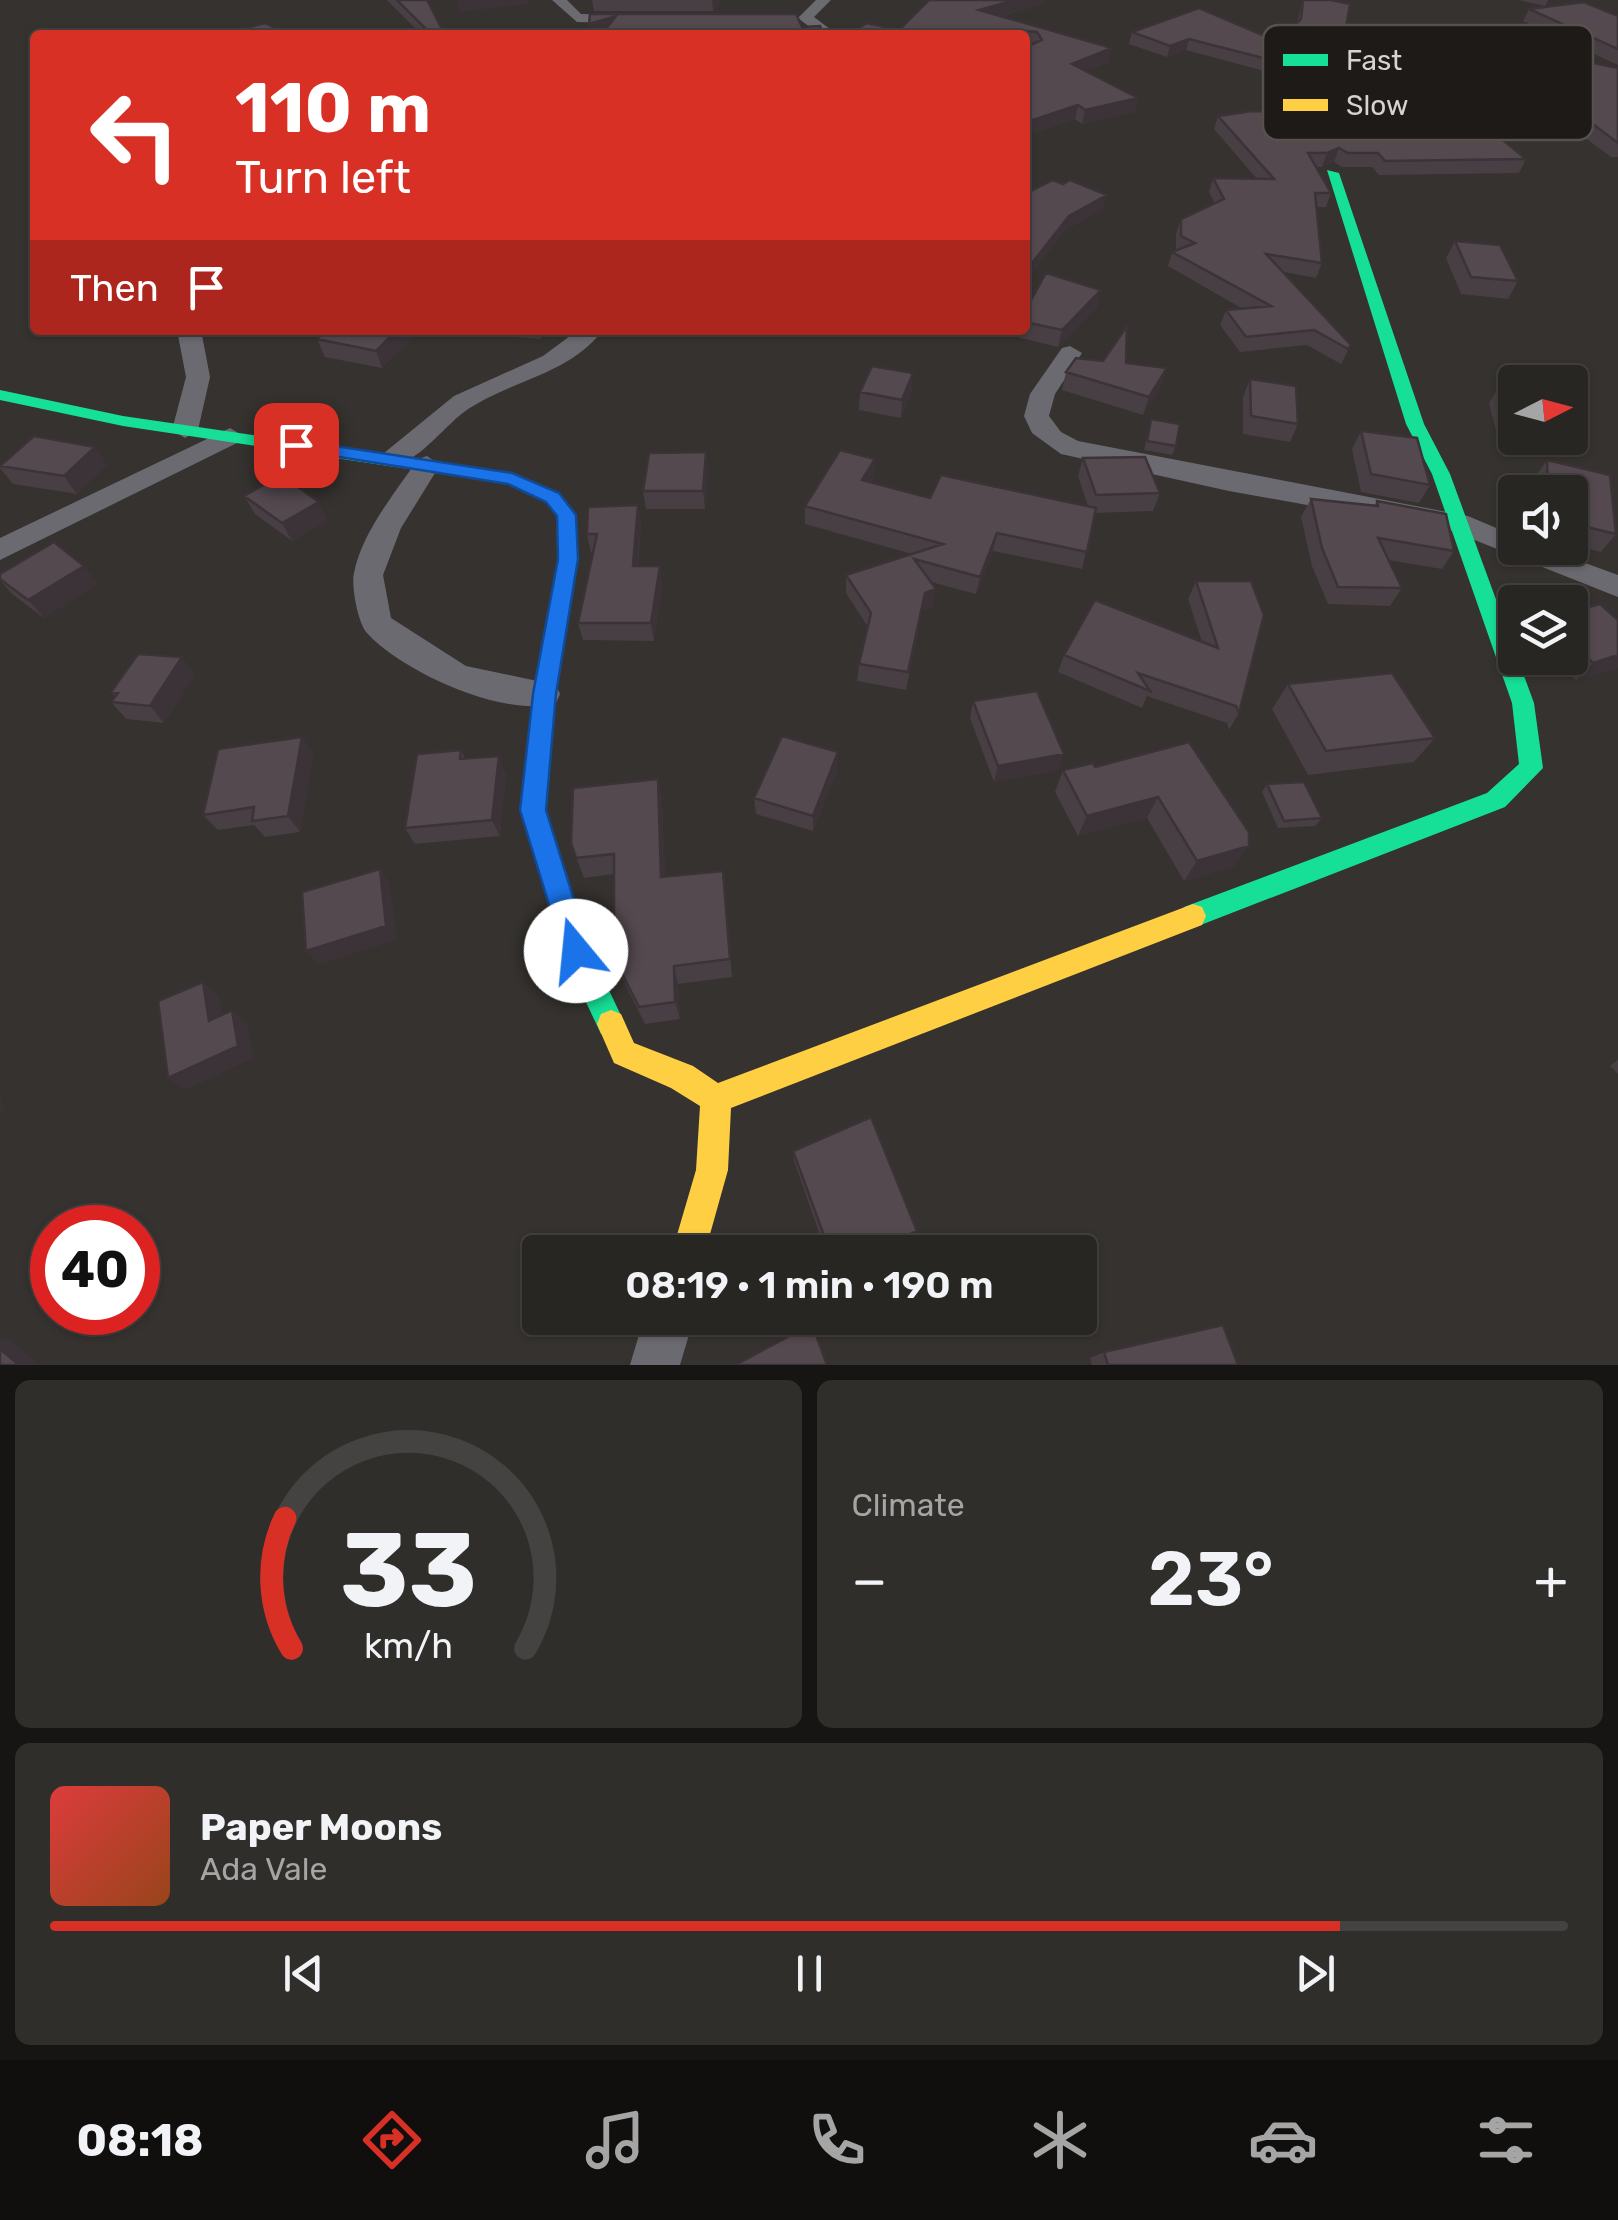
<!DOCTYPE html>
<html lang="en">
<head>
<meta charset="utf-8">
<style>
	:root { --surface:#282623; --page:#302e2b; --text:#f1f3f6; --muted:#a5a5a6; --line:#444341; --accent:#d93025 }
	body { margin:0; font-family:Rubik,sans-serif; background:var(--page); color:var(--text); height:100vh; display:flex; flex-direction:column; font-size:38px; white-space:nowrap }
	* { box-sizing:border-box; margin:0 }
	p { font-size:32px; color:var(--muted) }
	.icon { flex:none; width:55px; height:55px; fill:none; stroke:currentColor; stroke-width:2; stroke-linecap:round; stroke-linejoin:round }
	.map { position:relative; height:1365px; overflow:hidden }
	.drawer { display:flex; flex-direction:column; gap:15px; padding:15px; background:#161513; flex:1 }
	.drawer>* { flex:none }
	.top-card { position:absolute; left:30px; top:30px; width:1000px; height:305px; border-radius:10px; box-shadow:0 2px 8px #0004,0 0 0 2px var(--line); background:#d93025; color:#fff; overflow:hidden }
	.needle { width:65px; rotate:84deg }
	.tools { position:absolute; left:1498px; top:365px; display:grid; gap:20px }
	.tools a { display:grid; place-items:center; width:90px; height:90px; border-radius:10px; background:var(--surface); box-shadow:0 2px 8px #0004,0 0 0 2px var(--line); font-size:50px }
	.speed { position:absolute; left:30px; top:1205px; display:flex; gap:20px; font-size:50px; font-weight:700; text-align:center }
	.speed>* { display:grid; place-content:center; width:130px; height:130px; border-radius:50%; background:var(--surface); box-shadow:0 2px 8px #0004,0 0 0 2px var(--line); line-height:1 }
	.speed .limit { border:15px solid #d22; background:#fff; color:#111 }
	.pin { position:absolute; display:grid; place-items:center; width:85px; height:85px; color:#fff; margin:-42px; border-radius:20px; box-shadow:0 5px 15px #0006 }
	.me { position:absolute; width:110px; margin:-55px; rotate:343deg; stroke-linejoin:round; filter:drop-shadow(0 0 8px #0008) }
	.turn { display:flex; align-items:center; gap:35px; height:210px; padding:0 40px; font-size:45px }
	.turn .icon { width:130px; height:130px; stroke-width:2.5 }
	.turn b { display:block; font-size:70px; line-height:85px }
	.then { display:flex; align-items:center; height:95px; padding:0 40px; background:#0003; gap:20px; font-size:38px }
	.big { font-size:75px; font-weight:600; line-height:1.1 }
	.drawer .widget { flex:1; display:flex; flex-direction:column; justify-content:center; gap:15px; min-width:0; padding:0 35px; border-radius:15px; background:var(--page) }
	.drawer .dial { align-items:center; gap:0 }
	.dial svg { height:260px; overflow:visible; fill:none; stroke:var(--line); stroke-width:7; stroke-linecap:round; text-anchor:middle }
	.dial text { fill:var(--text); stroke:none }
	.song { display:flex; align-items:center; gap:30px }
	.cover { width:120px; height:120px; border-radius:15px; background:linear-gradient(135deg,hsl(0 70% 55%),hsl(20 70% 35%)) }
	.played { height:10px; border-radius:5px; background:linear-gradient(90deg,var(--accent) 85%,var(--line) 85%) }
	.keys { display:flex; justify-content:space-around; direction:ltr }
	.heat { display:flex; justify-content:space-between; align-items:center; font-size:55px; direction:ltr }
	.drawer .tiles { flex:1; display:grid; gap:15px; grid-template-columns:1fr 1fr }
	.widget:last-child { grid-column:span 2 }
	.trip { position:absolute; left:522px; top:1235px; width:575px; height:100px; border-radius:10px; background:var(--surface); box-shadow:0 2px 8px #0004,0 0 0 2px var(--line); font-weight:600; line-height:100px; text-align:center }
	.dock { display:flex; height:160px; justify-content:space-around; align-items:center; background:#100f0e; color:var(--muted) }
	.dock .icon { width:70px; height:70px }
	.dock .current { color:var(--accent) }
	.dock b { font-size:45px; color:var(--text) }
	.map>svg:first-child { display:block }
</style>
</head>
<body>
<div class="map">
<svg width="1618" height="1365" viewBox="0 0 1618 1365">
	<rect width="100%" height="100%" fill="#35322f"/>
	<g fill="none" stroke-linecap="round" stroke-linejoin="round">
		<path fill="#6b6a71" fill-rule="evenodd" d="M 552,0 L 567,0 L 581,14 L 631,15 L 638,19 L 631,23 L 577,22 Z
			M 816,0 L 831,0 L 814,17 L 838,35 L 820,35 L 798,18 Z
			M 177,330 L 201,330 L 210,377 L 198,430 L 185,438 L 172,430 L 186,377 Z
			M 578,330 L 603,330 C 568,376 509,380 464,412 C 443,427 411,472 384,465 L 380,459 L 384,453 L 454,396 L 543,356 Z
			M 1070,346 L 1082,353 L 1055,394 L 1049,416 L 1061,432 L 1078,441 L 1468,516 L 1515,536 L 1515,548 L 1544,548 L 1618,575 L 1618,597 L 1452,531 L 1229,491 L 1061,454 L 1032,433 L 1024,416 L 1030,394 L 1062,348 Z
			M 230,428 L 243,436 L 239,442 L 0,560 L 0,538 Z
			M 427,456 L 440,465 L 401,528 L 383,575 L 391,618 L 466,666 L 556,685 L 560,694 L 556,703 C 505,719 401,671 367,633 C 358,623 351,586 354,573 C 362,532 395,493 418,459 Z
			M 644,1318 L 694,1318 L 680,1365 L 630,1365 Z"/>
		<path fill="#16e098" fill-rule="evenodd" d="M 1327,170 L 1339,173 L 1424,424 L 1450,474 L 1534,703 L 1543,768 L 1505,807 L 1193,928 L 1184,925 L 1180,916 L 1184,907 L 1487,793 L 1519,764 L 1512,703 L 1432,474 L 1406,424 Z
			M 0,390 L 123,416 L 512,473 L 560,494 L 576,515 L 578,559 L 555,694 L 545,810 L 589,948 L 625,1024 L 621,1034 L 611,1038 L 601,1034 L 562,951 L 521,810 L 533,694 L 558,559 L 556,516 L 546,502 L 508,484 L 123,426 L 0,400 Z"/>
		<path fill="#ffcf43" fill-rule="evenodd" d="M 1193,904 L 1202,907 L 1206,916 L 1202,925 L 731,1108 L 728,1170 L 705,1252 L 672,1252 L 696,1170 L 700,1106 L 671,1088 L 614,1063 L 597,1024 L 601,1014 L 611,1010 L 621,1014 L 634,1043 L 693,1066 L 718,1083 Z"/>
	</g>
	<path fill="#483f44" d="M 387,0 L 427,0 L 445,35 L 422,35 Z
		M 592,0 L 722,0 L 713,11 L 594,11 Z
		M 929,0 L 1045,0 L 1044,4 L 1001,16 L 1109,62 L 1086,71 L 1138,98 L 1135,112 L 1082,124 L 1075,119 L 1030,134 L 1025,132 L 1025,35 L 899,30 Z
		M 1302,0 L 1331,0 L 1344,39 L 1340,50 L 1318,47 L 1303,52 L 1294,79 L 1186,50 L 1167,57 L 1129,44 L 1132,32 L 1279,42 L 1298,21 Z
		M 1519,0 L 1548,0 L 1545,6 Z
		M 1529,9 L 1618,16 L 1618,65 L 1523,21 Z
		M 1429,30 L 1618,68 L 1618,157 L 1611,157 L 1569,126 L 1491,131 L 1526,159 L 1519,173 L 1379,175 L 1372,167 L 1342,167 L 1334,162 L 1322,167 L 1316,167 L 1331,193 L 1326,207 L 1317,207 L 1322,263 L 1316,278 L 1284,272 L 1351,345 L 1341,364 L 1307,345 L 1240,352 L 1220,325 L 1226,310 L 1243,309 L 1168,266 L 1172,252 L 1176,250 L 1176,234 L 1181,219 L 1215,204 L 1209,192 L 1213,178 L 1257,179 L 1214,129 L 1218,116 L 1319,112 L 1320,108 L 1379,88 L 1418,79 L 1423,42 Z
		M 1455,241 L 1518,281 L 1508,299 L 1461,294 L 1446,258 Z
		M 1101,290 L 1097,307 L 1058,347 L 1017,337 L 1018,330 L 1025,330 L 1025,311 Z
		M 327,330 L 413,330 L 415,336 L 382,368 L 325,357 L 317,339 Z
		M 500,330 L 546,330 L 541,339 L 501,336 Z
		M 1103,361 L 1167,368 L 1161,385 L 1143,415 L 1062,390 L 1066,372 Z
		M 1250,379 L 1298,424 L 1290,442 L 1243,434 L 1243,397 Z
		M 1500,385 L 1515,387 L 1515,438 L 1560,438 L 1547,457 L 1501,450 L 1489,403 Z
		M 912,391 L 901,418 L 859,410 L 860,392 Z
		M 1151,419 L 1176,446 L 1172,455 L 1144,450 Z
		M 1361,431 L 1430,485 L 1419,503 L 1361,492 L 1352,449 Z
		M 95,447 L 107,465 L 77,494 L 13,484 L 0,468 L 0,465 Z
		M 706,452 L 708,470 L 705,509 L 646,509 L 643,491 Z
		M 1083,458 L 1160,493 L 1153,511 L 1095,513 L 1082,569 L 993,551 L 976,594 L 931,582 L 934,607 L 922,611 L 906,690 L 857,681 L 859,664 L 868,627 L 846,593 L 846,575 L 912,554 L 805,524 L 805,506 L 875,459 L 874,477 L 871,482 L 930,498 L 1088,506 L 1078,476 Z
		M 1547,460 L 1616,534 L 1601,552 L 1570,544 L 1570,492 L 1534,492 L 1534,478 Z
		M 244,496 L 328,520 L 292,541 L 255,514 Z
		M 1311,499 L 1374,506 L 1377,501 L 1454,551 L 1442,569 L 1388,560 L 1402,588 L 1390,606 L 1328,604 L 1312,566 L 1301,517 Z
		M 638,505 L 641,523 L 638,566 L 662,584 L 654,641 L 583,640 L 578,623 L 593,552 L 591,552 L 587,534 Z
		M 0,574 L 98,583 L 44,618 L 12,594 L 0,580 Z
		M 1196,581 L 1239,713 L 1229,730 L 1227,723 L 1147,696 L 1142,708 L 1058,672 L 1064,655 L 1202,642 L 1188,599 Z
		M 1570,612 L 1618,668 L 1576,680 L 1553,658 L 1570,658 Z
		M 195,674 L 164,723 L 126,719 L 111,702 L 115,696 L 111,692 Z
		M 1288,684 L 1435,738 L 1414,762 L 1308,775 L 1272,709 Z
		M 973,701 L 1059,770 L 994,782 L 970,718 Z
		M 302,737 L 313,754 L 300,832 L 265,837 L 254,825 L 218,830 L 203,815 Z
		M 1189,742 L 1235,866 L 1184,881 L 1147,818 L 1078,836 L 1055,792 L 1063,770 L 1095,767 Z
		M 461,750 L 465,759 L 506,773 L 500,836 L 415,844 L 405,828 Z
		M 838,752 L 838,769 L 813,831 L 756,814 L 754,798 Z
		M 658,779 L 662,801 L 665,877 L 723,871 L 732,977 L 678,984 L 680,1019 L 645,1024 L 621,976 L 614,958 L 614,874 L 584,878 L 571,843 Z
		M 1267,784 L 1322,818 L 1315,826 L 1278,828 L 1262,792 Z
		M 1618,1060 L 1618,1074 L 1610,1066 Z
		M 793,1151 L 914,1239 L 885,1252 L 826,1252 L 794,1161 Z
		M 1104,1352 L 1238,1365 L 1092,1365 L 1090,1358 Z"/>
	<path fill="#3b3337" d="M 456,0 L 531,0 L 528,4 L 459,12 Z
		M 712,0 L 722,0 L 713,11 Z
		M 1015,0 L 1045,0 L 1044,4 L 977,22 L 979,10 Z
		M 616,16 L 617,29 L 597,35 L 591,35 L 589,24 Z
		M 1322,36 L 1318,47 L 1285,57 L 1289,46 Z
		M 1189,39 L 1186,50 L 1167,57 L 1170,46 Z
		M 1112,48 L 1109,62 L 1070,77 L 1072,64 Z
		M 1138,98 L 1135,112 L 1082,124 L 1085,110 Z
		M 1078,105 L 1075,119 L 1030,134 L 1033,120 Z
		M 1339,148 L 1334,162 L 1322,167 L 1327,153 Z
		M 1107,195 L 1103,210 L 1065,231 L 1025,284 L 1025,272 L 1069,216 Z
		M 1101,290 L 1097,307 L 1058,347 L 1062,330 Z
		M 397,330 L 413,330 L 415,336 L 382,368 L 376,351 Z
		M 538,330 L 546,330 L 541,339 Z
		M 1167,368 L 1161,385 L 1143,415 L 1149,397 Z
		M 913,373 L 912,391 L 901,418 L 902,400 Z
		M 95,447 L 107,465 L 77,494 L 64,476 Z
		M 706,452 L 708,470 L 705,509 L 703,491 Z
		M 875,459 L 874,477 L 861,498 L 862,480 Z
		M 319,502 L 328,520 L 292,541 L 282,523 Z
		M 638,505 L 641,523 L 636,584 L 633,566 Z
		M 997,533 L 993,551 L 976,594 L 980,577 Z
		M 84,566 L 98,583 L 44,618 L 28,600 Z
		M 660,566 L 662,584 L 654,641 L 651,623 Z
		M 936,589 L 934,607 L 922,611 L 906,690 L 925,593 Z
		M 1618,655 L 1618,668 L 1576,680 L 1593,663 Z
		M 182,657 L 195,674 L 164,723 L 150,706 Z
		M 302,737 L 313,754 L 300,832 L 288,816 Z
		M 838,752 L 838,769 L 813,831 L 813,816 Z
		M 1064,754 L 1059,770 L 994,782 L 998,766 Z
		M 499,756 L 506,773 L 500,836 L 492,820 Z
		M 658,779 L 662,801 L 666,897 L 661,877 Z
		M 1158,797 L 1147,818 L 1078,836 L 1087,816 Z
		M 1249,846 L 1235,866 L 1184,881 L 1197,861 Z
		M 380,869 L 390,884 L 397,940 L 319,965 L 306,951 Z
		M 674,966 L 678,984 L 680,1019 L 675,1002 Z
		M 203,982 L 219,995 L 226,1033 L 209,1021 Z
		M 232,1010 L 247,1023 L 254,1058 L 186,1090 L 168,1078 Z
		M 0,1094 L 5,1111 L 0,1114 Z
		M 917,1231 L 914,1239 L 885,1252 L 872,1252 Z
		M 0,1338 L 10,1340 L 40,1365 L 19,1365 L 0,1349 Z"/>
	<path fill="#54494f" stroke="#3b3337" stroke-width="2.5" d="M 397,0 L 427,0 L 445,35 L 432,35 Z
		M 929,0 L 1015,0 L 979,10 L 1112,48 L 1072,64 L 1138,98 L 1085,110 L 1078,105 L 1033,120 L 1025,117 L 1025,36 L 1026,47 L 1042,40 L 1037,32 L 1025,31 L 1025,35 L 847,35 L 867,23 L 899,30 Z
		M 1303,0 L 1331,0 L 1350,4 L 1344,39 L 1322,36 L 1289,46 L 1303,52 L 1298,67 L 1189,39 L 1170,46 L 1132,32 L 1199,8 L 1279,42 L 1301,19 Z
		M 1584,2 L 1618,16 L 1618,49 L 1529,9 Z
		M 590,14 L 796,14 L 802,27 L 820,26 L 823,35 L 601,35 L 616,16 L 589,24 Z
		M 265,23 L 289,35 L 219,35 Z
		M 1429,30 L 1618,68 L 1618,143 L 1577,112 L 1476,118 L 1526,159 L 1385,161 L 1378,153 L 1348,153 L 1339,148 L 1327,153 L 1308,153 L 1331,193 L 1315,193 L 1322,263 L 1266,254 L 1351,345 L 1348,349 L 1314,330 L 1246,337 L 1226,310 L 1271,306 L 1172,252 L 1195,243 L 1181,236 L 1181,219 L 1224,199 L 1213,178 L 1274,179 L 1218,116 L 1252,111 L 1323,112 L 1320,108 L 1348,80 L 1379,88 L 1422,78 Z
		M 1053,180 L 1063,184 L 1070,180 L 1107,195 L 1069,216 L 1025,272 L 1025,194 Z
		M 1455,241 L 1500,245 L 1518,281 L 1471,277 Z
		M 1046,273 L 1101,290 L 1062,330 L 1025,322 L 1025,311 Z
		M 1127,326 L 1126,363 L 1167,368 L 1149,397 L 1066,372 L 1076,358 L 1103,361 Z
		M 327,330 L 397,330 L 376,351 L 317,339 Z
		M 872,366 L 913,373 L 902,400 L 860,392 Z
		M 1250,379 L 1296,386 L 1298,424 L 1251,416 Z
		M 1500,385 L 1515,387 L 1515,432 L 1513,432 Z
		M 1151,419 L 1180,424 L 1176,446 L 1147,441 Z
		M 1361,431 L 1417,438 L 1430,485 L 1371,474 Z
		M 34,436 L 95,447 L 64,476 L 0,466 Z
		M 840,450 L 875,459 L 862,480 L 930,498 L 941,475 L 1096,508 L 1087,552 L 997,533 L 980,577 L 914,559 L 936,589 L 925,593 L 908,672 L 859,664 L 871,613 L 846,575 L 943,544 L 805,506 Z
		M 706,452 L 703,491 L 643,491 L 649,453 Z
		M 1145,457 L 1160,493 L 1096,495 L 1083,458 Z
		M 1547,460 L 1610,475 L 1616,534 L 1570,523 L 1570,492 L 1548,492 Z
		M 281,475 L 319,502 L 282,523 L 244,496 Z
		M 1311,499 L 1378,506 L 1377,501 L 1446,514 L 1454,551 L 1378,538 L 1402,588 L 1338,587 L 1322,548 Z
		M 638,505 L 633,566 L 660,566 L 651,623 L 578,623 L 597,534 L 587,534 L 588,507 Z
		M 54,542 L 84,566 L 28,600 L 0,579 L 0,574 Z
		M 1196,581 L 1251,581 L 1264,615 L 1239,713 L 1236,706 L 1138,673 L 1150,691 L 1064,655 L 1095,600 L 1218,648 Z
		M 1600,604 L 1618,620 L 1618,655 L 1593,663 L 1570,641 L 1570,612 Z
		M 138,654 L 182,657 L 150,706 L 111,702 L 118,693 L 111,692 Z
		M 1392,673 L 1435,738 L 1326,751 L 1288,684 Z
		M 1037,691 L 1064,754 L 998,766 L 973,701 Z
		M 782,736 L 838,752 L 813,816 L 754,798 Z
		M 302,737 L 288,816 L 252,821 L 254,807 L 203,815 L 218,749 Z
		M 1189,742 L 1249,832 L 1249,846 L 1197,861 L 1158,797 L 1087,816 L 1063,770 L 1093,763 L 1095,767 Z
		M 461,750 L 460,759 L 499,756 L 492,820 L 405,828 L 417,754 Z
		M 658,779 L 661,877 L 723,871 L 730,959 L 674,966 L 675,1002 L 639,1007 L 614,958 L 614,854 L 576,858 L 571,843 L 573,788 Z
		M 1304,782 L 1322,818 L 1284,821 L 1267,784 Z
		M 380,869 L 386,926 L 306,951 L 302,892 Z
		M 203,982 L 209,1021 L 232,1010 L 238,1046 L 168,1078 L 158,1001 Z
		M 871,1117 L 917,1231 L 872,1252 L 830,1252 L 793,1151 Z
		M 812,1324 L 827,1365 L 735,1365 Z
		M 1223,1325 L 1238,1365 L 1108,1365 L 1104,1352 Z
		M 0,1349 L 19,1365 L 0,1365 Z"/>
	<path fill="#1a73e8" stroke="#114b97" stroke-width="2.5" d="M 296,440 L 512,473 L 559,493 L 576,515 L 578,559 L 556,694 L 546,810 L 590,951 L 586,960 L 576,964 L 566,960 L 520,810 L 533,694 L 558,559 L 557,516 L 546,502 L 508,484 L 289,449 L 289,441 Z"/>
	<rect x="1263" y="25" width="330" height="115" rx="15" fill="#1d1a17" stroke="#55524e" stroke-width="2.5"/>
	<rect x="1283" y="54" width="45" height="12" fill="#16e098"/>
	<rect x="1283" y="99" width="45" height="12" fill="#ffcf43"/>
	<g font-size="28" fill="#d7d3cf">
		<text x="1346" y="70">Fast</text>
		<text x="1346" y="115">Slow</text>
	</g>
</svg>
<div class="tools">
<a><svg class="needle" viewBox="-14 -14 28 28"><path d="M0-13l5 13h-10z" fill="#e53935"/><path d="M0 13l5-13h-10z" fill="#a5a5a6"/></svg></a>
<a><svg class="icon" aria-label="sound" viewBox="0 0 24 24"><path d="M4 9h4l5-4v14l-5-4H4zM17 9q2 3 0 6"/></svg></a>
<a><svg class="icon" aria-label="layers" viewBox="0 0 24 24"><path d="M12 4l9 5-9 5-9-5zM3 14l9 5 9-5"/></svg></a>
</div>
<div class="speed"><div class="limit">40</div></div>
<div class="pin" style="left:296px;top:445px;background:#d93025"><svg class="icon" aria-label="arrive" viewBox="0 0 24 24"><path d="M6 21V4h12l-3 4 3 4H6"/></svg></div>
<svg class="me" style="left:576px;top:951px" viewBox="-20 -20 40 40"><circle r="19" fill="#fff"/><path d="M0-13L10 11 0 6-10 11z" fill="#1a73e8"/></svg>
<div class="trip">08:19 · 1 min · 190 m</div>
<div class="top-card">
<div class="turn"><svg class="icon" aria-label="left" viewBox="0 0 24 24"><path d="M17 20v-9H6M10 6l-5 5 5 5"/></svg><div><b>110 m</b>Turn left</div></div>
<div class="then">Then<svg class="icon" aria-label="arrive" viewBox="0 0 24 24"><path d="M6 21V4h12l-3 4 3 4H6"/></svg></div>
</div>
</div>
<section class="drawer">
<div class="tiles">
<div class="widget dial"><svg viewBox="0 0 100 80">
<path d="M14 69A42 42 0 1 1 86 69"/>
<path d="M14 69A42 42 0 0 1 12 29" stroke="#d93025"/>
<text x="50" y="56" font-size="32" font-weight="700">33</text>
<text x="50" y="72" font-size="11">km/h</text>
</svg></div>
<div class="widget"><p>Climate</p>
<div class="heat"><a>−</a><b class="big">23°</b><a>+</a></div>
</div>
<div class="widget">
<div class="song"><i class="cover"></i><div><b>Paper Moons</b><p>Ada Vale</p></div></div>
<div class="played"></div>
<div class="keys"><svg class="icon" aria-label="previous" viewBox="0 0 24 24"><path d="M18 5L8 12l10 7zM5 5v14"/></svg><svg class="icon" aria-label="pause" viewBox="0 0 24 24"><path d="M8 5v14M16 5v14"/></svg><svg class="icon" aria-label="next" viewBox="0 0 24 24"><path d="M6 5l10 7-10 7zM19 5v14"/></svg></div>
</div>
</div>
</section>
<nav class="dock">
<b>08:18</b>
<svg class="icon current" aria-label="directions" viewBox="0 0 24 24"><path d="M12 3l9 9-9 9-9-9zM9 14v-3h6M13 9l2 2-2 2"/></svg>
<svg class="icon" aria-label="music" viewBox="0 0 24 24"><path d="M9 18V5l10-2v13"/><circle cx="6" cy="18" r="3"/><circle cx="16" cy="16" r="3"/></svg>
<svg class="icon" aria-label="phone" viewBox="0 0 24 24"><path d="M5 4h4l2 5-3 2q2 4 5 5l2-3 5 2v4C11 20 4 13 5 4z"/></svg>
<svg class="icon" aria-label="climate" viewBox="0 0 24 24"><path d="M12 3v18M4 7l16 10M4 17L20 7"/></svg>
<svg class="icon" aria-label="car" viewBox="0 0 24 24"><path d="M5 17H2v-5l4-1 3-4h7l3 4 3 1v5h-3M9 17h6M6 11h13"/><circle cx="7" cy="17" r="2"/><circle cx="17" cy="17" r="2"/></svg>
<svg class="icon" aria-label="filters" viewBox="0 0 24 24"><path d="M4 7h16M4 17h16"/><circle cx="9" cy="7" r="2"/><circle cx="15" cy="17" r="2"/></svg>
</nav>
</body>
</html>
